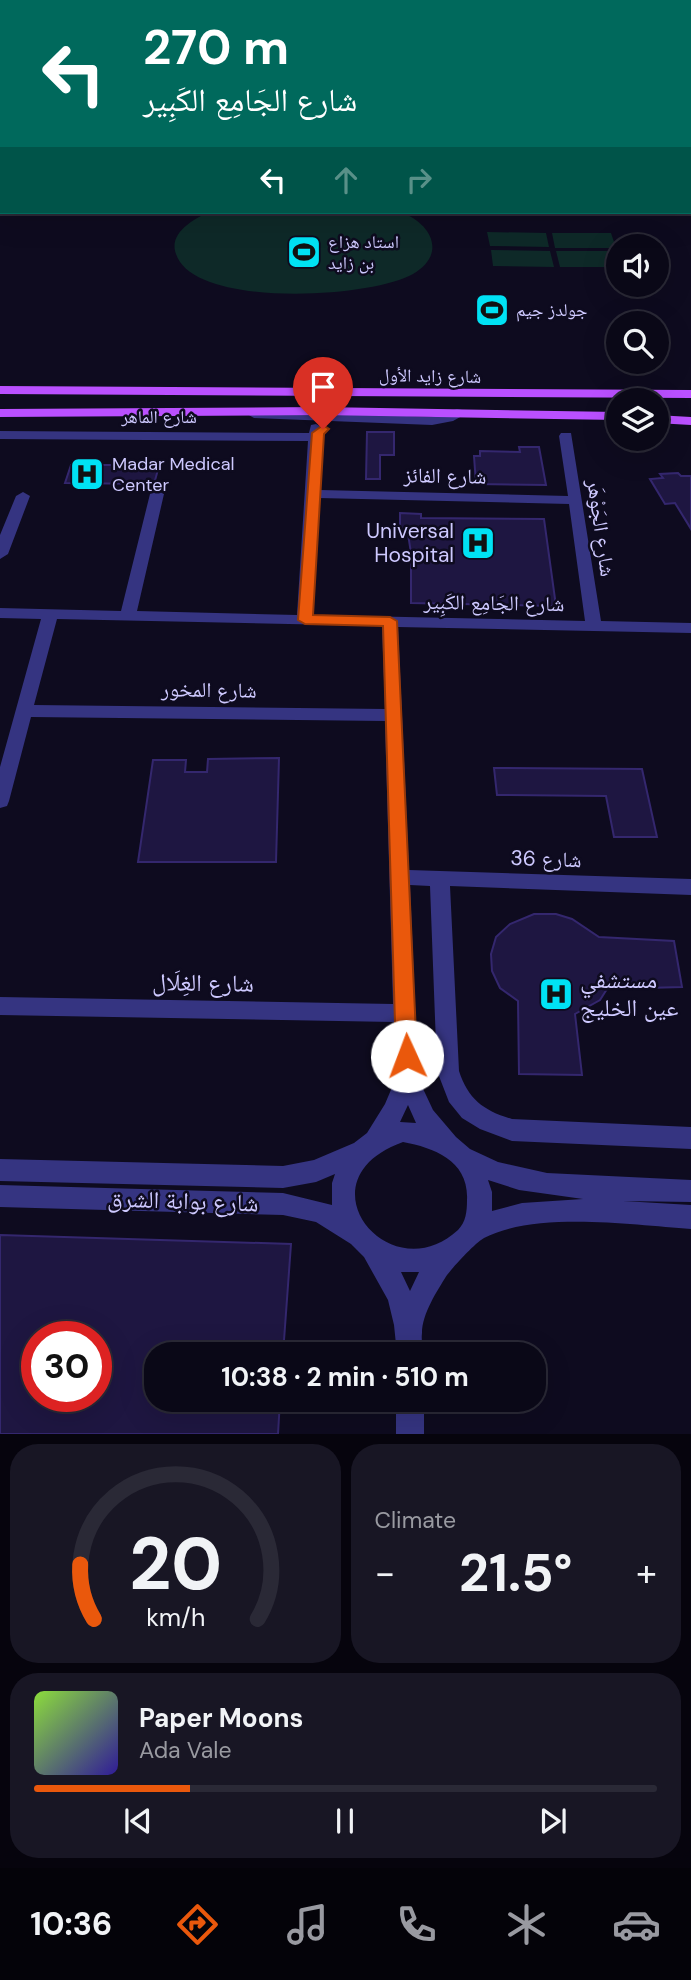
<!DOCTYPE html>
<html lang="en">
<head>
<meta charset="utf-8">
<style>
	:root { --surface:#0a0817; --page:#181624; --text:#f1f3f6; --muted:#999aa1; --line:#2a2936; --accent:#ea580c }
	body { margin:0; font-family:"DM Sans","Noto Naskh Arabic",sans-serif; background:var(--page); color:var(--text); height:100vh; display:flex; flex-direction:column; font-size:26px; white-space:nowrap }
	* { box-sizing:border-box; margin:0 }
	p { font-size:23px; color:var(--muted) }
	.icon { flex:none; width:38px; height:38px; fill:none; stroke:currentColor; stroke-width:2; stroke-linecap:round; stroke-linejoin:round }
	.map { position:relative; height:1434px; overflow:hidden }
	.sheet { display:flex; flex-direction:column; gap:10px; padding:10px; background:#06040d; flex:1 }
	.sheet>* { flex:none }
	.guide { position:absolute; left:0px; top:0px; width:691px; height:214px; box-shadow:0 7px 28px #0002,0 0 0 2px var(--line); background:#00695c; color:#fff; overflow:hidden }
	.tools { position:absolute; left:606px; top:234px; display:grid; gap:14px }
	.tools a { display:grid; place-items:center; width:63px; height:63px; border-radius:50%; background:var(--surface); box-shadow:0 7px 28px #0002,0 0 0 2px var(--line); font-size:35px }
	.speed { position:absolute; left:21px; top:1321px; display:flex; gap:14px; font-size:35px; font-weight:700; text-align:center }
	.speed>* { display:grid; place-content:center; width:91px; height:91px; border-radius:50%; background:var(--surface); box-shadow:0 7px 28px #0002,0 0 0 2px var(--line); line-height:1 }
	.speed .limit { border:10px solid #d22; background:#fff; color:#111 }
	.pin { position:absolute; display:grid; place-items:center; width:60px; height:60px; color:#fff; margin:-72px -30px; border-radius:50% 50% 50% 0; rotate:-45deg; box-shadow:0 0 7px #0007 }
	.pin .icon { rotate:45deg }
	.me { position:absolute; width:77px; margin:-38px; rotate:358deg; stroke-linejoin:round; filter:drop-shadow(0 0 5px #0008) }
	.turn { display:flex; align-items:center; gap:24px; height:147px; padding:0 28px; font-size:32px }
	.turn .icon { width:91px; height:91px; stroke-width:2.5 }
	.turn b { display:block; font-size:49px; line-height:60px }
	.lanes { display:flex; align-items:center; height:66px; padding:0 28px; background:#0003; justify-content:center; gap:35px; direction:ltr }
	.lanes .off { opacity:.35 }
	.big { font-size:52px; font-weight:700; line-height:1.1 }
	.sheet .card { flex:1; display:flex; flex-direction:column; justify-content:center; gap:10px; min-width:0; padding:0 24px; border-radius:28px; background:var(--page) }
	.sheet .dial { align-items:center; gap:0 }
	.dial svg { height:182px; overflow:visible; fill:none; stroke:var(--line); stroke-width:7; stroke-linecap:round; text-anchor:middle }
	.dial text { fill:var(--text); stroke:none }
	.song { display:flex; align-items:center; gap:21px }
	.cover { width:84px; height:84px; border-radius:10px; background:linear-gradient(135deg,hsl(90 70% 55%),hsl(250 70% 35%)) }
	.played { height:7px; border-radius:4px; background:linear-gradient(90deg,var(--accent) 25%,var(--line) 25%) }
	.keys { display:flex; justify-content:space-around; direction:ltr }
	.heat { display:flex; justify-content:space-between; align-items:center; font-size:38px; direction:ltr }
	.sheet .tiles { flex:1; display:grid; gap:10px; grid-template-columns:1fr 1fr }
	.card:last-child { grid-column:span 2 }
	.trip { position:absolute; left:144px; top:1342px; width:402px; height:70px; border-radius:28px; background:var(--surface); box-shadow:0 7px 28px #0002,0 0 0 2px var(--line); font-weight:700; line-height:70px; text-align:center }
	.tab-bar { display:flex; height:112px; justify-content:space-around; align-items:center; background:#040309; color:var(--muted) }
	.tab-bar .icon { width:49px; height:49px }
	.tab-bar .on { color:var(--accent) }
	.tab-bar b { font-size:32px; color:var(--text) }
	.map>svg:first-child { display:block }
</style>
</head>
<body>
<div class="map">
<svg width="691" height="1434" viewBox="0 0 691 1434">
	<rect width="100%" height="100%" fill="#0e0b1f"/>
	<path fill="#0e2928" d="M 209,212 L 401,212 C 432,224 447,254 413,274 C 372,298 194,309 176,254 C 168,233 194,219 209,212 Z
		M 487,232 L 546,233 L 549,247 L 490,246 Z
		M 552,233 L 611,233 L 616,248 L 555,248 Z
		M 491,250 L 550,251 L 554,267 L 493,266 Z
		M 556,251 L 617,251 L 618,267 L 560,267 Z"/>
	<path fill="#1e1641" stroke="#34276e" stroke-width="2" fill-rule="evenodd" d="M 367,432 L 394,432 L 394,455 L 380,455 L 380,479 L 366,479 Z
		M 519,447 L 539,447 L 546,485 L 476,484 L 474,456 L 480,456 L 480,451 L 520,452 Z
		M 71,465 L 120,465 L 159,466 L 154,484 L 65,483 Z
		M 678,473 L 681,476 L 691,476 L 691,529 L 675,503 L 665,504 L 650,479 L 663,478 L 660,474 Z
		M 400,513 L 421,514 L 421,518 L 544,519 L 556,606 L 411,603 L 411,553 L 408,534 L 400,534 Z
		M 279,758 L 276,862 L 138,862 L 153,760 L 186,760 L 185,772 L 207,772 L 208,759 Z
		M 494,768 L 642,769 L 657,837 L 614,837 L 606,796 L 497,795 Z
		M 534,914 L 556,914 L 572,919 L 599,937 L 674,941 L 682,987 L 607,989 L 600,1000 L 575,1014 L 582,1075 L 519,1074 L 518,1001 L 500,988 L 492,971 L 491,954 L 496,937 L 510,924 Z
		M 0,1235 L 291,1244 L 283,1354 L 156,1354 L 156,1400 L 280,1400 L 278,1434 L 0,1434 ZM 37,1337 L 96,1337 L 96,1396 L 37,1396 Z"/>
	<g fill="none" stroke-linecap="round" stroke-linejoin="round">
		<path fill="#353481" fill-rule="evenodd" d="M 34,0 L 42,0 L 33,2 Z
			M 569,0 L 577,0 L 577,2 L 570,2 Z
			M 682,0 L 691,0 L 691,3 L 680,2 Z
			M 690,50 L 691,50 L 691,54 L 690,54 Z
			M 0,51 L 2,51 L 0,58 Z
			M 0,87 L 2,87 L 0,95 Z
			M 690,115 L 691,115 L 691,121 L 690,121 Z
			M 457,409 L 462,410 L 462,416 L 453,421 L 432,425 L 254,418 L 247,414 L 254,410 L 432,417 Z
			M 316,424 L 323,428 L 320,490 L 568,496 L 559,436 L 561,433 L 571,433 L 601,621 L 691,623 L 691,633 L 398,627 L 409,870 L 691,879 L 691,895 L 450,886 L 459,1071 C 468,1099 484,1111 512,1119 L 691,1127 L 691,1149 L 512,1141 L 480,1129 L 462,1118 L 449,1102 L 437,1071 L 430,886 L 410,885 L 418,1078 L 433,1110 L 456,1137 L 470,1149 L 498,1162 L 547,1173 L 691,1180 L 691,1202 L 623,1201 L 691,1205 L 691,1229 C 633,1225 536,1211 484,1238 C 474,1244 455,1265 447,1275 C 437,1291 422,1314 422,1333 C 421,1340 423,1348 423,1354 L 397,1354 L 394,1325 L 388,1300 L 364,1257 L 351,1244 L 316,1222 L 283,1215 L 0,1207 L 0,1185 L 283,1193 L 332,1205 L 332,1183 L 335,1174 L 316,1182 L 283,1188 L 0,1181 L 0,1159 L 283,1166 L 314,1160 L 354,1143 L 367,1133 L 385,1104 L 396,1078 L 394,1022 L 0,1015 L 0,997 L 393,1004 L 385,721 L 31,717 L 9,801 L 7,806 L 0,808 L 0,767 L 41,619 L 0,618 L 0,608 L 121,611 L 150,494 L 157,490 L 164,494 L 137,611 L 297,615 L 308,441 L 0,439 L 0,431 L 309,433 L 311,425 ZM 319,498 L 569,504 L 585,621 L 313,615 ZM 57,619 L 382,626 L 385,709 L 34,705 ZM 408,1105 L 416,1123 L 400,1122 ZM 403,1142 C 435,1148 469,1161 467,1200 C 467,1211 466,1222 458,1230 C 390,1293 297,1180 403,1142 ZM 488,1180 L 519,1190 L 583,1199 L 522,1203 L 492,1211 L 492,1192 ZM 401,1272 L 419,1272 L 410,1291 Z
			M 23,492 L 30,496 L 8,554 L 0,559 L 0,535 L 16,496 Z
			M 396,1400 L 424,1400 L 424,1434 L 396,1434 Z"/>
		<path fill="#ba50ff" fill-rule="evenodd" d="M 86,0 L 94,0 L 86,2 Z
			M 101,0 L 109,0 L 101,2 Z
			M 2,146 L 2,154 L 0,155 L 0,147 Z
			M 690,161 L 691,161 L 691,170 L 690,169 Z
			M 2,185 L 2,194 L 0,194 L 0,186 Z
			M 690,200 L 691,200 L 691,208 L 690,208 Z
			M 0,386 L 691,390 L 691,398 L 0,394 Z
			M 322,407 L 618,412 L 618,420 L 322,415 L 0,417 L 0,409 Z
			M 656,415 L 691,417 L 691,425 L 656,423 Z"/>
	</g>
	<path fill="#ea580c" stroke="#983908" stroke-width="2" d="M 323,425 L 329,429 L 324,434 L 313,615 L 390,617 L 397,621 L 417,1056 L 414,1062 L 407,1065 L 399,1062 L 396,1056 L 383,626 L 305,624 L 298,620 L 312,433 Z"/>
	<defs>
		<g id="stadium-square" transform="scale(1.75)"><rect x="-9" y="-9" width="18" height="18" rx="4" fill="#00e2f4" stroke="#0e0b1f"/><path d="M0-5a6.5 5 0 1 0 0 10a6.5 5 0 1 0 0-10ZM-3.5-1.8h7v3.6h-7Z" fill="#111"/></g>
		<g id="hospital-square" transform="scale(1.75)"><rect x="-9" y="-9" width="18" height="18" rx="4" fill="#00e2f4" stroke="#0e0b1f"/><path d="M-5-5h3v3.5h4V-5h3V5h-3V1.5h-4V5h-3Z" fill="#111"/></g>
	</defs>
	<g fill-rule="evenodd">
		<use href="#stadium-square" x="304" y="252"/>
		<use href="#stadium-square" x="492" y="310"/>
		<use href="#hospital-square" x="87" y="474"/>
		<use href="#hospital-square" x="478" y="543"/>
		<use href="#hospital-square" x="556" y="994"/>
	</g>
	<g text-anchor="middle" stroke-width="5" stroke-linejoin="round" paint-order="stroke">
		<g font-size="18" fill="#cec9ff" stroke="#0e0b1f" text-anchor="start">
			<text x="328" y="248">استاد هزاع<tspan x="328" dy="21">بن زايد</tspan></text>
			<text x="516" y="316">جولدز جيم</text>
			<text x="112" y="470">Madar Medical<tspan x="112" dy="21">Center</tspan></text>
		</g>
		<g font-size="18" fill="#cec9ff" stroke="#0e0b1f">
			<text transform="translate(430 376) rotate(1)" y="6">شارع زايد الأول</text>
			<text x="159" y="423">شارع الماهر</text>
		</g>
		<g font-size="21" fill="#cec9ff" stroke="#0e0b1f">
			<text transform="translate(445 476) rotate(1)" y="7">شارع الفائز</text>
			<text transform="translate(601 528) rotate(82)" y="7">شارع الجَوْهَر</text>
			<text transform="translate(494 603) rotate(1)" y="7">شارع الجَامِع الكَبِير</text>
			<text transform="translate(209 690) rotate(1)" y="7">شارع المخور</text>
			<text transform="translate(546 859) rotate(2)" y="7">شارع 36</text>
		</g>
		<g font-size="21" fill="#cec9ff" stroke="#0e0b1f" text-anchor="end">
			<text x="454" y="538">Universal<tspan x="454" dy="24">Hospital</tspan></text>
		</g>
		<g font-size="24" fill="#cec9ff" stroke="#0e0b1f" text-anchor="start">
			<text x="580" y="988">مستشفي<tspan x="580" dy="28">عين الخليج</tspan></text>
		</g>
		<g font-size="24" fill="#cec9ff" stroke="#0e0b1f">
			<text transform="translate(203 983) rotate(1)" y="8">شارع الغِلَال</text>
			<text transform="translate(183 1201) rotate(2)" y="8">شارع بوابة الشرق</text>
		</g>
	</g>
</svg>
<div class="tools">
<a><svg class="icon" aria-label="sound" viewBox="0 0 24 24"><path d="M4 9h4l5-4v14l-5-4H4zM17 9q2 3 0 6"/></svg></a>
<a><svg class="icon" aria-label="search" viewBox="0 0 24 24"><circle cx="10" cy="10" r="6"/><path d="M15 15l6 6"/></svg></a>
<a><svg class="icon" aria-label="layers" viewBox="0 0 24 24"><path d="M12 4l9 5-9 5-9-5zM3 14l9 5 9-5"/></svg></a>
</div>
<div class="speed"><div class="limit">30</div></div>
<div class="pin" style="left:323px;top:429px;background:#d93025"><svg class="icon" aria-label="arrive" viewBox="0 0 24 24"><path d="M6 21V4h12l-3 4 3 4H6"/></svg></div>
<svg class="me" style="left:407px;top:1056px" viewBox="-20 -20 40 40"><circle r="19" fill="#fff"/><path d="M0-13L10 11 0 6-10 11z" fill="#ea580c"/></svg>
<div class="trip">10:38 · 2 min · 510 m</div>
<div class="guide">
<div class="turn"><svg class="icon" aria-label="left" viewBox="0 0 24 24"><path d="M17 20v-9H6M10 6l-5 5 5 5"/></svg><div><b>270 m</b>شارع الجَامِع الكَبِير</div></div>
<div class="lanes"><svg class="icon" aria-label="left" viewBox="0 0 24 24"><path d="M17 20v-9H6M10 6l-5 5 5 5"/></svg><svg class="icon off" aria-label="ahead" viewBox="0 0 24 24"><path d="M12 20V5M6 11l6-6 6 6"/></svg><svg class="icon off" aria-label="right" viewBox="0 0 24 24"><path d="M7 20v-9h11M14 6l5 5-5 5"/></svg></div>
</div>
</div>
<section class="sheet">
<div class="tiles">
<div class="card dial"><svg viewBox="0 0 100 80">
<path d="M14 69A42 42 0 1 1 86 69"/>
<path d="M14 69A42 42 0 0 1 8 45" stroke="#ea580c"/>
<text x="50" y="56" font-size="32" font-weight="700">20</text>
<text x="50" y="72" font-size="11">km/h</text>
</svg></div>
<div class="card"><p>Climate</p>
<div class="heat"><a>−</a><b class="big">21.5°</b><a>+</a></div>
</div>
<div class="card">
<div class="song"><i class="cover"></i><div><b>Paper Moons</b><p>Ada Vale</p></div></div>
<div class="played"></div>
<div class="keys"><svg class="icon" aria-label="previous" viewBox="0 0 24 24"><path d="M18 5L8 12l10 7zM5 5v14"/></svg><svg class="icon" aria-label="pause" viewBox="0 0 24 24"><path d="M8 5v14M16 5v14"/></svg><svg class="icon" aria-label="next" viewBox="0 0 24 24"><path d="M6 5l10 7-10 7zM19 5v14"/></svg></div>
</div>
</div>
</section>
<nav class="tab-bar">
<b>10:36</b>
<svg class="icon on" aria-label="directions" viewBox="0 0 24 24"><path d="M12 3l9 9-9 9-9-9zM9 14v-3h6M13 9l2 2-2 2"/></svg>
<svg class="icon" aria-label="music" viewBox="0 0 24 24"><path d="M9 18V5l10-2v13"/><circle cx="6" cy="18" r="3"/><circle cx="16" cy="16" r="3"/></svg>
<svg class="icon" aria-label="phone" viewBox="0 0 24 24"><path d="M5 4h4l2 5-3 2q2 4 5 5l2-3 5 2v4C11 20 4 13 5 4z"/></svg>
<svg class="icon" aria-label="climate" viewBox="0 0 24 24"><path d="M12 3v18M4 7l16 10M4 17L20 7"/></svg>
<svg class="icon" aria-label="car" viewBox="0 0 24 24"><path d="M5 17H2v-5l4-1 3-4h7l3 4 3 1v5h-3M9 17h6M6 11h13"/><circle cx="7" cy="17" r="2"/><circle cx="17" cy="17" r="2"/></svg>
</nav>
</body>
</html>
